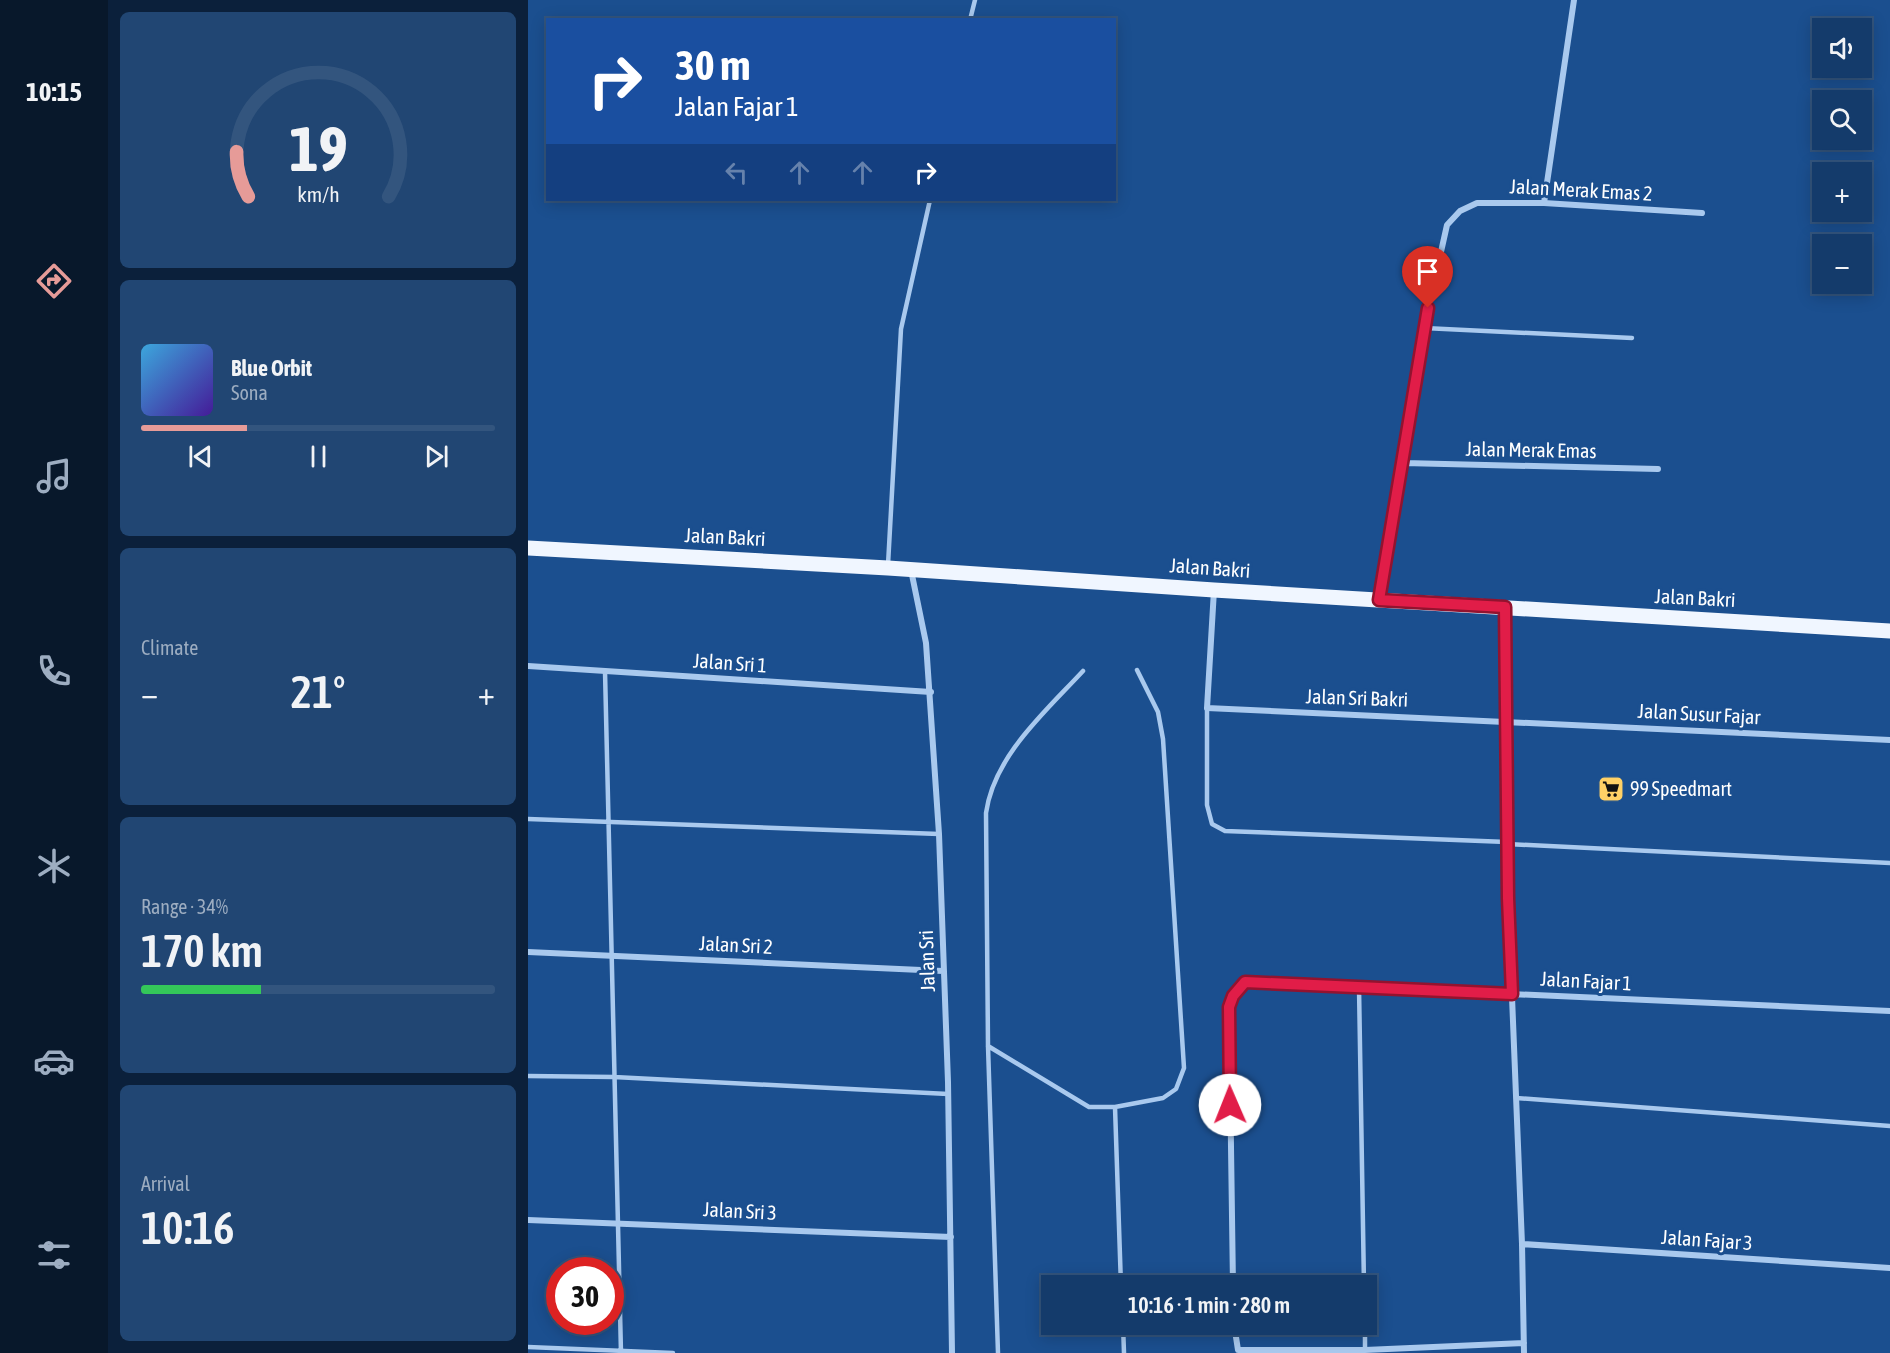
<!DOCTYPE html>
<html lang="en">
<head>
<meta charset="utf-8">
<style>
	:root { --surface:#143b6b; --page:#214673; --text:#f1f3f6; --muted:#9dadc1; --line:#33557e; --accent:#e69b98 }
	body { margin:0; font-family:"Asap Condensed",sans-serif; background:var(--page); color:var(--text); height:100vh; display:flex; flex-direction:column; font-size:22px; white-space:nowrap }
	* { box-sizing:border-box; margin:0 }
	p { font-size:20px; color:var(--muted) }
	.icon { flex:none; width:33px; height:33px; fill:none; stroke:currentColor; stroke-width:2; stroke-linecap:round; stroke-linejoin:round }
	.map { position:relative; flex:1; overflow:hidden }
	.sheet { display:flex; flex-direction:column; gap:12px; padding:12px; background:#0b203b; width:420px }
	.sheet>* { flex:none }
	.banner { position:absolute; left:18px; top:18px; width:570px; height:183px; border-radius:0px; box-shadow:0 3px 15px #0003,0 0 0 2px var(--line); background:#1a4fa0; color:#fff; overflow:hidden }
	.fabs { position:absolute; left:1284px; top:18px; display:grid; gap:12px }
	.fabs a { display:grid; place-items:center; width:60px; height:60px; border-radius:0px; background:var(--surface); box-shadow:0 3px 15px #0003,0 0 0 2px var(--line); font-size:30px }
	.speed { position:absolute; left:18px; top:1257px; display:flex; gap:12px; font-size:30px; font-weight:700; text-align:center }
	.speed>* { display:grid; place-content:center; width:78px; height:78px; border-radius:50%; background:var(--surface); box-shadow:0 3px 15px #0003,0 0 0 2px var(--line); line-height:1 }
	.speed .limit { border:9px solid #d22; background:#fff; color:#111 }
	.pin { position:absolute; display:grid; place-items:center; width:51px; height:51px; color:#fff; margin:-62px -26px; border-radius:50% 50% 50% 0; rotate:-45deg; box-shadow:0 0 6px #0007 }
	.pin .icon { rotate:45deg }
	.me { position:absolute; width:66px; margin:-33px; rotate:359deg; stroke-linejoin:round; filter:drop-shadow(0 0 4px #0008) }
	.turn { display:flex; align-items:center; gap:21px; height:126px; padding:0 30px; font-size:27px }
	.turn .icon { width:78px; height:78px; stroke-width:2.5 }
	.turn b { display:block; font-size:42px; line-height:51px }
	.lanes { display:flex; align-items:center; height:57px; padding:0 30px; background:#0003; justify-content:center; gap:30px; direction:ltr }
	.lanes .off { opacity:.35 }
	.big { font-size:45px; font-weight:600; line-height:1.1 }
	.sheet .widget { flex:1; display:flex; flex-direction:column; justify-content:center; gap:9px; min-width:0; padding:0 21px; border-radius:9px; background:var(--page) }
	.sheet .dial { align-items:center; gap:0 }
	.dial svg { height:156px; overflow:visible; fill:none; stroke:var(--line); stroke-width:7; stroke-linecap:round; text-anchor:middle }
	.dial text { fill:var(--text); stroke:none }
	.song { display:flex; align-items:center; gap:18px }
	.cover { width:72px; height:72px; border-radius:9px; background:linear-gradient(135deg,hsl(200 70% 55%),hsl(260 70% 35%)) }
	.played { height:6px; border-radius:3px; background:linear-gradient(90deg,var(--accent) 30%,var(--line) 30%) }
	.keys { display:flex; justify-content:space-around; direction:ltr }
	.heat { display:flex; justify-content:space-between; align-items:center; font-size:33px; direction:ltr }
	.charge { height:9px; border-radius:4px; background:linear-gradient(90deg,#34c759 34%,var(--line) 0) }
	.trip { position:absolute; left:513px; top:1275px; width:336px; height:60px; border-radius:0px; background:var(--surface); box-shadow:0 3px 15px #0003,0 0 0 2px var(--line); font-weight:600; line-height:60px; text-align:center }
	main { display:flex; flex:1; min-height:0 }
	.menu { display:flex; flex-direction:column; width:108px; justify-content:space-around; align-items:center; background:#08182b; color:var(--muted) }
	.menu .icon { width:42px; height:42px }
	.menu .active { color:var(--accent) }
	.menu b { font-size:27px; color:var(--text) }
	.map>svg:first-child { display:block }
</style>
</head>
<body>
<main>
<nav class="menu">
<b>10:15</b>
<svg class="icon active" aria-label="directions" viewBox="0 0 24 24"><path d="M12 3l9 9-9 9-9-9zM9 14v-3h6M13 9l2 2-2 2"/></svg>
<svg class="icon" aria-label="music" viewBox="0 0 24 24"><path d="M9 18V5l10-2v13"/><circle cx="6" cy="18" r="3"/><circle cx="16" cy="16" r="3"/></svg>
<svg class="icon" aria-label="phone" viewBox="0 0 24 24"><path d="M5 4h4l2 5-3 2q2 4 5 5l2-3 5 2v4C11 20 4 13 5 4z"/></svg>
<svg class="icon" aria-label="climate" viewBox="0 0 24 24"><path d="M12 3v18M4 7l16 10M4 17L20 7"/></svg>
<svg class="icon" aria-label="car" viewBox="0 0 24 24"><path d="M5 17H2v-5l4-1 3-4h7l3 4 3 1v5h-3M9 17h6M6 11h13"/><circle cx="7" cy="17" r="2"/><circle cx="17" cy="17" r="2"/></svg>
<svg class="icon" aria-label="filters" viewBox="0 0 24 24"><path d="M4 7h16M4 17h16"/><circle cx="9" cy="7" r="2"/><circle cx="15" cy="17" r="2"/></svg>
</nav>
<section class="sheet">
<div class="widget dial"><svg viewBox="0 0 100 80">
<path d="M14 69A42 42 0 1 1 86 69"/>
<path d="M14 69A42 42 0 0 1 8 46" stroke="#e69b98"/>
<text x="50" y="56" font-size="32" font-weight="700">19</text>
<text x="50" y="72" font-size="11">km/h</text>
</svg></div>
<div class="widget">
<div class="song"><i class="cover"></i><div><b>Blue Orbit</b><p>Sona</p></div></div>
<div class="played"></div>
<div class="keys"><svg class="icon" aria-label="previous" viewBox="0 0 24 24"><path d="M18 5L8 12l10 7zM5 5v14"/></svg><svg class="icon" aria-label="pause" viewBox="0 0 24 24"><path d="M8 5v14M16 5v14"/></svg><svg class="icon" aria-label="next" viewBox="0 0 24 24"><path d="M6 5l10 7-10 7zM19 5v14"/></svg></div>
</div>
<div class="widget"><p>Climate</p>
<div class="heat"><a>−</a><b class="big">21°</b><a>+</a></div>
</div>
<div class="widget"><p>Range · 34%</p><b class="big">170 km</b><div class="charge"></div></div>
<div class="widget"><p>Arrival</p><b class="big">10:16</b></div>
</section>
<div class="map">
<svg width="1362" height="1353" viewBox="0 0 1362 1353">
	<rect width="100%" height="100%" fill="#1b4f8f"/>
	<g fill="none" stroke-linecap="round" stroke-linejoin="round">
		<path stroke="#a9c9ee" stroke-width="4.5" d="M 442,20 L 447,0
			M 896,328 L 1104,338
			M 360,565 L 373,329 L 402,200
			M 77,671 L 93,1353
			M 679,708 L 679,805 L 684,824 L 697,831 L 979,842
			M 0,819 L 411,834
			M 979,844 L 1362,863
			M 831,987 L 836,1286
			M 460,1046 L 561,1107 L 587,1107 L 635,1098 L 648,1089 L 656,1068 L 635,739 L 630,712 L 609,670
			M 0,1076 L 86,1077 L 420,1094
			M 988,1098 L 1362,1126
			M 587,1107 L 593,1286
			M 595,1324 L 596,1353
			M 837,1324 L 837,1350
			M 0,1347 L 145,1353
			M 470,1353 L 460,1046 L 458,813 C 466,756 517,712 555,671"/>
		<path stroke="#a9c9ee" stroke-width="6" d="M 1016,203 L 1046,0
			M 876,463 L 1130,469
			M 383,570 L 398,643 L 411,834 L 420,1082 L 424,1353
			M 686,590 L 679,708 L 1362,740
			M 851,599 L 876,463 L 896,328 L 919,225 L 932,211 L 949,203 L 1016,203 L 1174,213
			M 977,607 L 980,898 L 994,1244 L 996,1353
			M 0,666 L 403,692
			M 0,952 L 415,971
			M 0,1220 L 423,1237
			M 994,1244 L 1362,1268
			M 705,1286 L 701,1007 L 705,997 L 717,982 L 1362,1011
			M 706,1324 L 710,1350 L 837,1350 L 996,1343"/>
		<path stroke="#f0f6ff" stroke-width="15" d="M 0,548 L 360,568 L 686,590 L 1362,631"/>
	</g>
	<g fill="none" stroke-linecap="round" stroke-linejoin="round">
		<g stroke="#92132f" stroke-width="15">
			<path id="route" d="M 702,1105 L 701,1007 L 705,996 L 717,982 L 984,994 L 980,898 L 977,607 L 851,600 L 900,308"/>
		</g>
		<use href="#route" stroke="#e11d48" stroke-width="10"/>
	</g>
	<defs>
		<g id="supermarket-square" transform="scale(1.35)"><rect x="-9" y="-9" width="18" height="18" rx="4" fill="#ffd166" stroke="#1b4f8f"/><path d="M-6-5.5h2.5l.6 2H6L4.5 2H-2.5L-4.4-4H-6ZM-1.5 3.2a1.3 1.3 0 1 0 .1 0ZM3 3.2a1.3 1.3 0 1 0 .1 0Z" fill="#111"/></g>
	</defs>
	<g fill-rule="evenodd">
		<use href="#supermarket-square" x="1083" y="789"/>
	</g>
	<g text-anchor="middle" stroke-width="6" stroke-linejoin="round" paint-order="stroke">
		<g font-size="20" fill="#fff" stroke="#1b4f8f">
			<text transform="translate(1053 190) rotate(3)" y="7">Jalan Merak Emas 2</text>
			<text transform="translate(1003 450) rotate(1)" y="7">Jalan Merak Emas</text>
			<text transform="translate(197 537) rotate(3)" y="7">Jalan Bakri</text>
			<text transform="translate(682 568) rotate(4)" y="7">Jalan Bakri</text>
			<text transform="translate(1167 598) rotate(3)" y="7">Jalan Bakri</text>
			<text transform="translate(202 663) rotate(4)" y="7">Jalan Sri 1</text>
			<text transform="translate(829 698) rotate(2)" y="7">Jalan Sri Bakri</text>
			<text transform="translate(1171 714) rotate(3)" y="7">Jalan Susur Fajar</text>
			<text transform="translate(208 945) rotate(3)" y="7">Jalan Sri 2</text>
			<text transform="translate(399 961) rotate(-92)" y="7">Jalan Sri</text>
			<text transform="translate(1058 981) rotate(3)" y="7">Jalan Fajar 1</text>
			<text transform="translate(212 1211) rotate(3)" y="7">Jalan Sri 3</text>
			<text transform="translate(1179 1240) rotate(4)" y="7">Jalan Fajar 3</text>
		</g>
		<g font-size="20" fill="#fff" stroke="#1b4f8f" text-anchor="start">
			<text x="1102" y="796">99 Speedmart</text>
		</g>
	</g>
</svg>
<div class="fabs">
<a><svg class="icon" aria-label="sound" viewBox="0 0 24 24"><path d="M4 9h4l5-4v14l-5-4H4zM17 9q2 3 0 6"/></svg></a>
<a><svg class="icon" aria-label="search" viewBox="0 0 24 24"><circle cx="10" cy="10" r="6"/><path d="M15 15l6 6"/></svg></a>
<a>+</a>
<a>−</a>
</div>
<div class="speed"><div class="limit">30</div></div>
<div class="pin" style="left:900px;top:308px;background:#d93025"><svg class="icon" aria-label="arrive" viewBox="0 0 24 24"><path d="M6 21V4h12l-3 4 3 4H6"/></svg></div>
<svg class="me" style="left:702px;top:1105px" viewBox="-20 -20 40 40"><circle r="19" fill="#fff"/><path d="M0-13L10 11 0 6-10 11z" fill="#e11d48"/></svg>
<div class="trip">10:16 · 1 min · 280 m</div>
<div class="banner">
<div class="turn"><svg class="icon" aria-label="right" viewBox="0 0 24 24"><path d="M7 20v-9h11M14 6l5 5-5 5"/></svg><div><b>30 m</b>Jalan Fajar 1</div></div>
<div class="lanes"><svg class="icon off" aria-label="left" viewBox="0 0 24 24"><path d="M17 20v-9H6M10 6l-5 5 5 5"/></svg><svg class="icon off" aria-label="ahead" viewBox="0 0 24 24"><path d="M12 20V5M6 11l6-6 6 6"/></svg><svg class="icon off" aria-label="ahead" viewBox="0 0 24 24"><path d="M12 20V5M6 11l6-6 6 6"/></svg><svg class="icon" aria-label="right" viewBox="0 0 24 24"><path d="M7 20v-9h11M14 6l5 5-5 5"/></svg></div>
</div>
</div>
</main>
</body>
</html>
